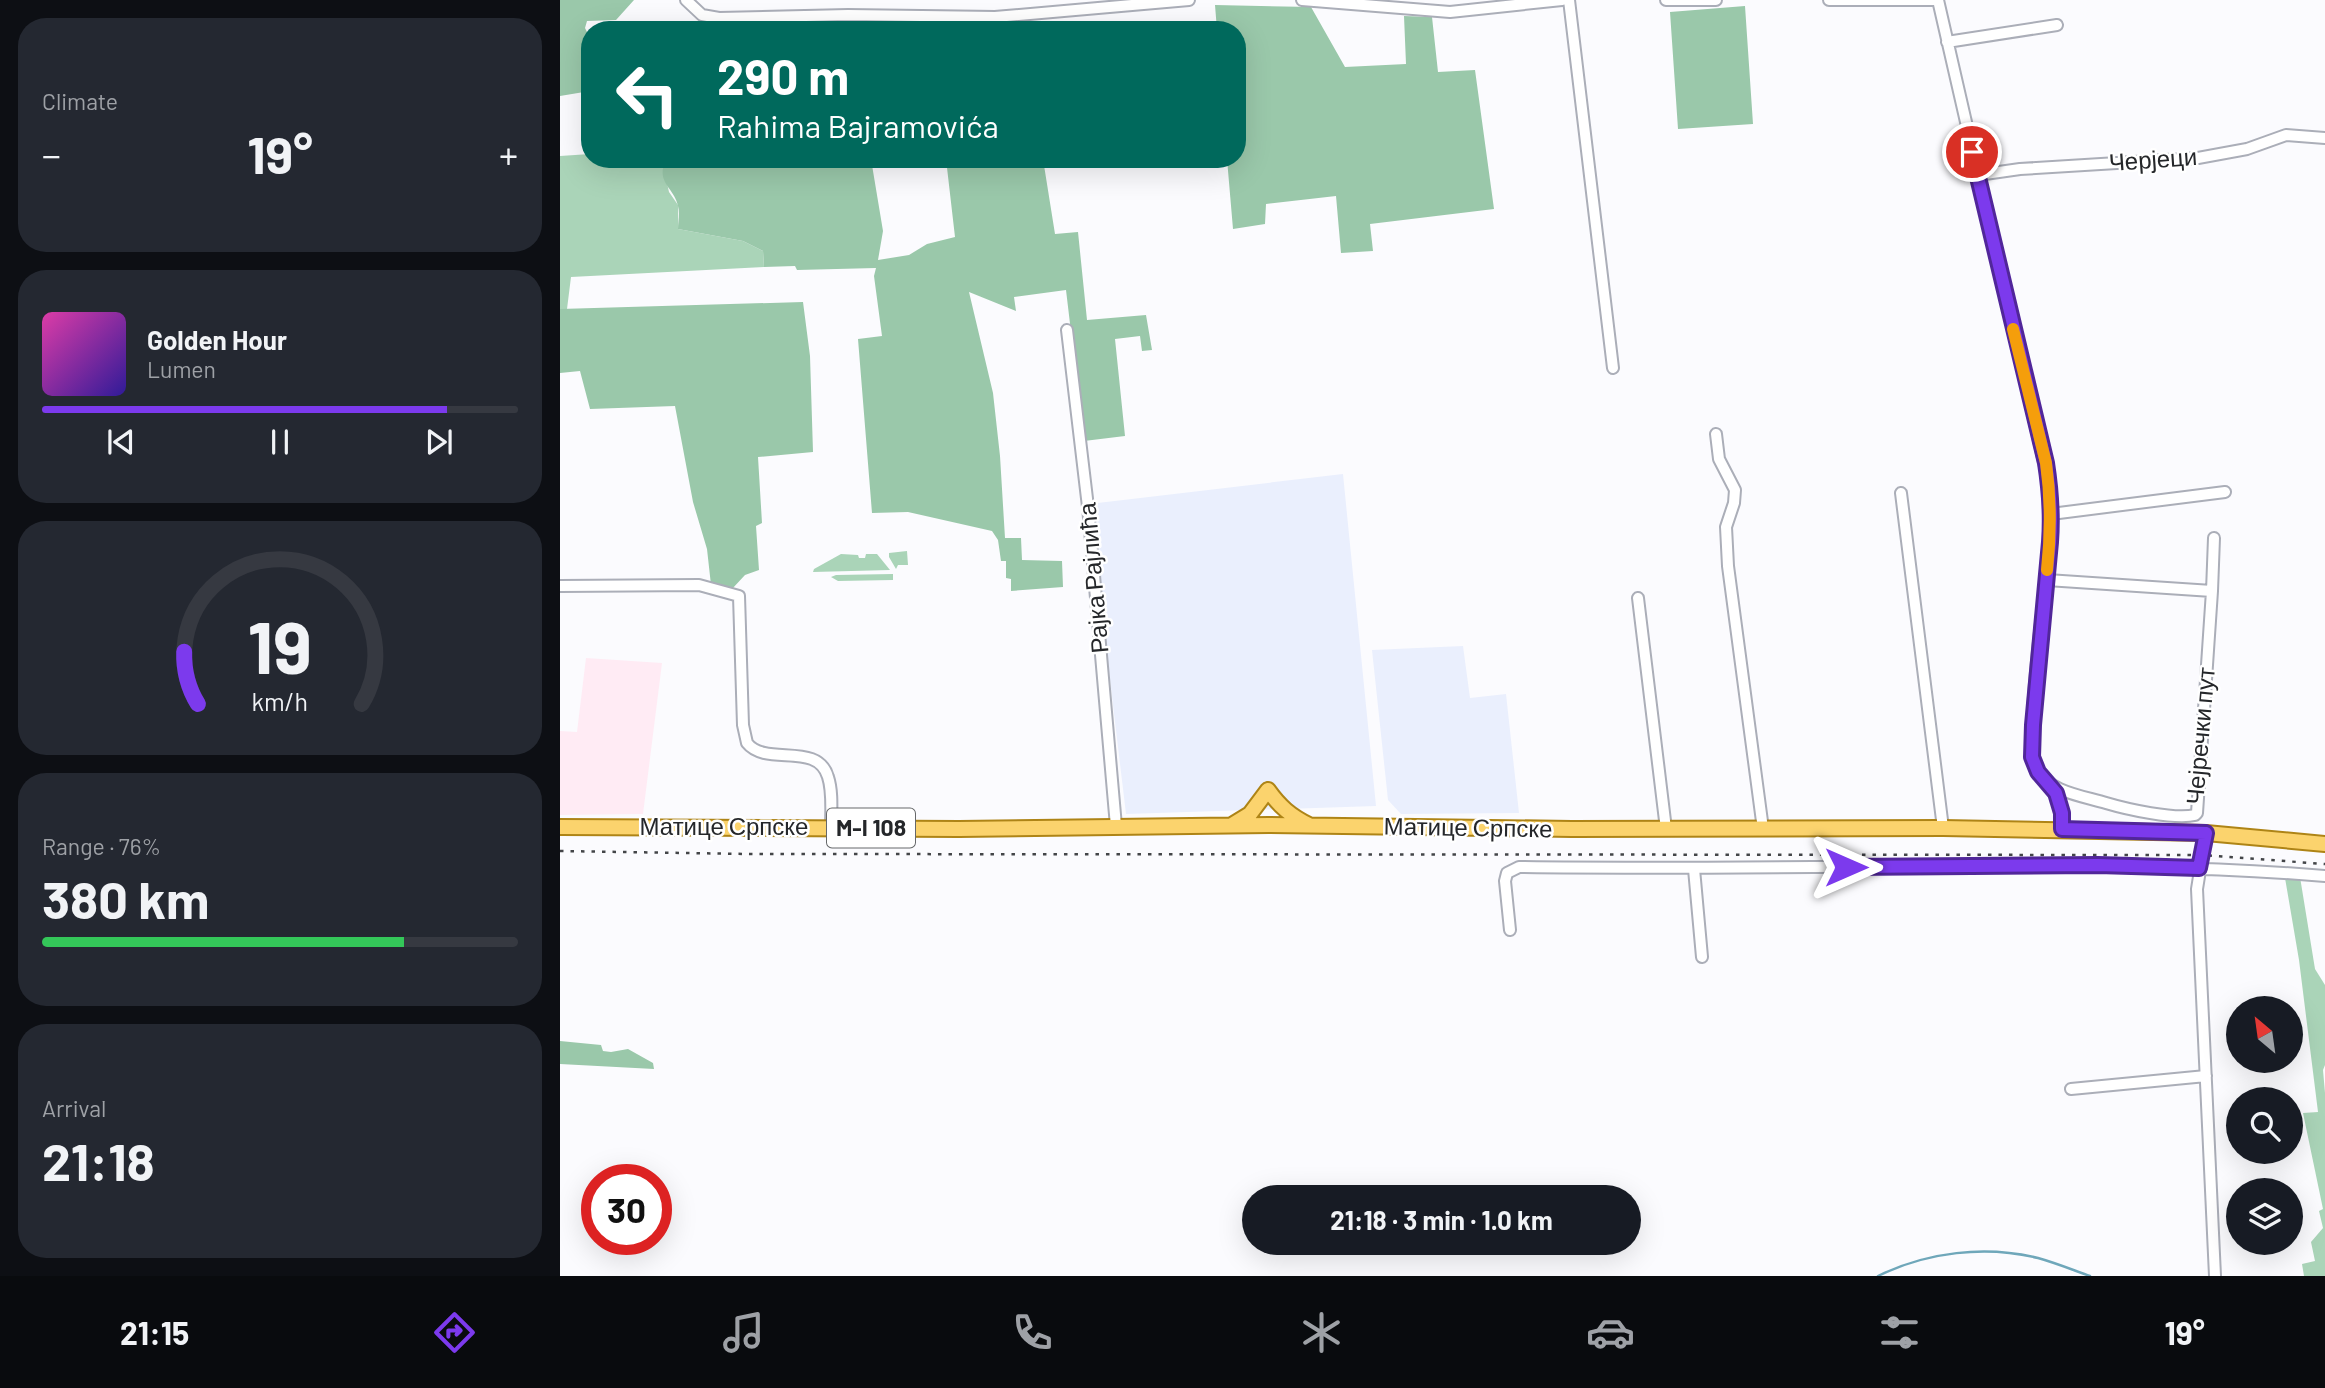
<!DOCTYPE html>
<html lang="en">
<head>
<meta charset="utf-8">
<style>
	:root { --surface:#171b24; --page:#242831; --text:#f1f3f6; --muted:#9ea1a6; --line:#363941; --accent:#7c3aed }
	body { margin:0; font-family:Barlow,sans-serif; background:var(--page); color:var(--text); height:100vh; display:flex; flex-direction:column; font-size:26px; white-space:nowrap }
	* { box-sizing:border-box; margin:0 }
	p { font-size:23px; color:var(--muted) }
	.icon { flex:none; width:38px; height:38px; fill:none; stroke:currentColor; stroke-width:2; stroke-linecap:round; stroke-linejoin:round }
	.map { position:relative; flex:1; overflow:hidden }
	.panel { display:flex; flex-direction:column; gap:18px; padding:18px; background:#0d0f14; width:560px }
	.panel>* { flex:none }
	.guide { position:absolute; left:21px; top:21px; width:665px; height:147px; border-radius:28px; box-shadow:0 7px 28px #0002; background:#00695c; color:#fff; overflow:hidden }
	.needle { width:46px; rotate:331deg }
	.controls { position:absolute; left:1666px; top:996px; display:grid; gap:14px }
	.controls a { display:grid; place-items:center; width:77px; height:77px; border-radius:50%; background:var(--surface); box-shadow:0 7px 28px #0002; font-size:35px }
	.speed { position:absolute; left:21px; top:1164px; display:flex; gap:14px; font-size:35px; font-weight:700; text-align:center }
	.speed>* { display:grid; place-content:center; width:91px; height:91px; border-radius:50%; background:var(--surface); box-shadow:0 7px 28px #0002; line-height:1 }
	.speed .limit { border:10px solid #d22; background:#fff; color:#111 }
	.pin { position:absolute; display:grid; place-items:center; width:60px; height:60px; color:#fff; margin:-30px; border:4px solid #fff; border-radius:50%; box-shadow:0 2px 7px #0007 }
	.me { position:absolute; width:77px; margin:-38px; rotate:90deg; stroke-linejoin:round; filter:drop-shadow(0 0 5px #0008) }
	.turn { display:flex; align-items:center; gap:24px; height:147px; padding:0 21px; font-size:32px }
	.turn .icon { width:91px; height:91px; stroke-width:2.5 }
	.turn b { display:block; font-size:49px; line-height:60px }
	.big { font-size:52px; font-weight:700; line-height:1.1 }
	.panel .card { flex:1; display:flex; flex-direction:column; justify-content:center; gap:10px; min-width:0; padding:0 24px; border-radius:28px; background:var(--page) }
	.panel .dial { align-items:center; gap:0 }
	.dial svg { height:182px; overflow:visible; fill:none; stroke:var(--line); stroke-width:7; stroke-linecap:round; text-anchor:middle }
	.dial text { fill:var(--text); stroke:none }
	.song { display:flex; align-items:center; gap:21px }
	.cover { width:84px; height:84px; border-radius:10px; background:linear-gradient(135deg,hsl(320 70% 55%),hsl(250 70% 35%)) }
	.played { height:7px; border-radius:4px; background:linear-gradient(90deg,var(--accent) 85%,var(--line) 85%) }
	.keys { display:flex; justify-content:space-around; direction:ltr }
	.heat { display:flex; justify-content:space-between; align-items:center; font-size:38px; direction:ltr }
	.charge { height:10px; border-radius:5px; background:linear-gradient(90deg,#34c759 76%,var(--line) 0) }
	.trip { position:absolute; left:682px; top:1185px; width:399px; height:70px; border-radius:35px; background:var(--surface); box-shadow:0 7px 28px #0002; font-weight:700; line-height:70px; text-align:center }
	.tab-bar { display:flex; height:112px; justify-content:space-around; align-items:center; background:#090b0e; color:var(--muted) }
	.tab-bar .icon { width:49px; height:49px }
	.tab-bar .current { color:var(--accent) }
	.tab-bar b { font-size:32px; color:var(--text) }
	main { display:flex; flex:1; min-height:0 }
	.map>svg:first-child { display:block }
</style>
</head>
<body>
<main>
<section class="panel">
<div class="card"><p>Climate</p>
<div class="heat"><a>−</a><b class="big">19°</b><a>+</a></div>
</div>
<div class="card">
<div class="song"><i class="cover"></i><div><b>Golden Hour</b><p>Lumen</p></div></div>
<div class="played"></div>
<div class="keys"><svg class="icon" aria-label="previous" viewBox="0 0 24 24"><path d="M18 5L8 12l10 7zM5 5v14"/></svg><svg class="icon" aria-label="pause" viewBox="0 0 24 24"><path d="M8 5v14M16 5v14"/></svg><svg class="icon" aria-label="next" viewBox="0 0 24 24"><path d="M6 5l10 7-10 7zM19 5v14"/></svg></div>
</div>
<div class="card dial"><svg viewBox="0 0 100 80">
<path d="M14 69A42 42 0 1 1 86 69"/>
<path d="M14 69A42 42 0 0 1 8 46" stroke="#7c3aed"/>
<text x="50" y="56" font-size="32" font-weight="700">19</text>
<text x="50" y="72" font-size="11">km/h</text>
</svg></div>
<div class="card"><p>Range · 76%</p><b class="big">380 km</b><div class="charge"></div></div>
<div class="card"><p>Arrival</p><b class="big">21:18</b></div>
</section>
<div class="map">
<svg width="1765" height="1276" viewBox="0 0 1765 1276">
	<rect width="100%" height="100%" fill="#fbfbfe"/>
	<path fill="#ffebf4" d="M 26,658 L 102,663 L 83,814 L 0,815 L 0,731 L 17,732 Z"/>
	<path fill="#eaeffd" d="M 783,474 L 816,806 L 566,814 L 529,504 Z
		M 903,646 L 910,698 L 946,694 L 959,813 L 841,814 L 828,800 L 812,650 Z"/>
	<path fill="#aad4b8" d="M 30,154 L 30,159 L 106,159 L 103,166 L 109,192 L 118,205 L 118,229 L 183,241 L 203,251 L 204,267 L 11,277 L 7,309 L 0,309 L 0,156 Z
		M 347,551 L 348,565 L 338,565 L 336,569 L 329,557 L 329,553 Z
		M 281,554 L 298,555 L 299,558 L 305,558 L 306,554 L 317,554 L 330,570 L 253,572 L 254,569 Z
		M 333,574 L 333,580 L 278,581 L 271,577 L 276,575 Z
		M 1740,877 L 1755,969 L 1765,985 L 1765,1065 L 1763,1070 L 1765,1093 L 1765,1276 L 1744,1276 L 1742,1264 L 1755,1261 L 1751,1242 L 1763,1228 L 1759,1211 L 1763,1209 L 1743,1113 L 1758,1112 L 1739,960 L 1725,878 Z"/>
	<path fill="#9ac8aa" d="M 0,0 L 74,0 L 56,20 L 27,21 L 25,28 L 29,36 L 26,54 L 30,63 L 30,91 L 0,96 Z
		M 655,5 L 751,7 L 785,67 L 846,64 L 844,16 L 872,17 L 878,72 L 915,70 L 934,209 L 810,224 L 813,251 L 781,253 L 776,196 L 706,204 L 705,224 L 673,229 L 667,159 L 677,159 L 677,30 L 657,30 Z
		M 1185,6 L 1193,124 L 1118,129 L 1110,12 Z
		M 106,159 L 311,159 L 323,231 L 318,260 L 349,255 L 367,244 L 395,237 L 386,159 L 483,159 L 495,234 L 518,232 L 527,320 L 586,315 L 592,350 L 582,351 L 580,336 L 555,339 L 565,436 L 524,441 L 506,290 L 454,297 L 456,311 L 409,292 L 433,393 L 440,456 L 445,538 L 461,538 L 462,560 L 502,561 L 503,587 L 451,591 L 451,579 L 446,578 L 446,561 L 441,561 L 438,540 L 432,531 L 348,512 L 312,513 L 298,339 L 322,336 L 314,276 L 316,268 L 237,270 L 235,266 L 204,267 L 203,251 L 183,241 L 118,229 C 118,222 120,213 118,206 C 114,187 95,183 106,159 Z
		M 243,302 L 250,356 L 253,452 L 198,457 L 202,523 L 196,526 L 199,570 L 185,575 L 172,589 L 151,585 L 147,549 L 133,502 L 115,406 L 30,409 L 20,371 L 0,373 L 0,309 Z
		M 0,1041 L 41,1045 L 43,1051 L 51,1052 L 68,1049 L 93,1063 L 94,1069 L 0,1064 Z"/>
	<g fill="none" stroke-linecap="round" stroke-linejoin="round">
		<path stroke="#6fa7ba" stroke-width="2.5" d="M 1318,1276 C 1367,1252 1425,1245 1478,1258 C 1496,1263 1513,1270 1530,1276"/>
		<g stroke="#abaeb8" stroke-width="14">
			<path id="minor" d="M 126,0 L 142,15 L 159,18 L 288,15 L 435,17 L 629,0
				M 742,0 L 890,12 L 1002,0
				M 1009,0 L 1053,368
				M 1106,0 L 1156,0
				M 1269,0 L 1378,0 L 1489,484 C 1491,503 1492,522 1490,542 C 1487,579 1463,746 1476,769 C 1489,792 1523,796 1546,803 C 1566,809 1615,820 1635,815 L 1637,813 L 1652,591 L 1487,580
				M 1387,42 L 1497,25
				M 1418,175 L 1460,169 L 1638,158 L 1687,149 L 1726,135 L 1765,138
				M 507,330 L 528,507 L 556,826
				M 1156,434 L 1159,459 L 1175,490 L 1174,503 L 1166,527 L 1168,566 L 1203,829
				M 1341,493 L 1383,828
				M 1491,514 L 1665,492
				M 0,586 L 139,585 L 179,596 L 183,725 L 187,743 C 206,767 258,741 268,777 C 273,792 271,812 271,827
				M 1652,591 L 1654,538
				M 1078,598 L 1106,829
				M 1489,784 L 1499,799 L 1502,829
				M 1646,833 L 1637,889 L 1655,1276
				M 1134,869 L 1142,957
				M 950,930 L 945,881 L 947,873 L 959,867 C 1097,869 1235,867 1373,866 C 1504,866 1634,865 1765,876
				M 1511,1089 L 1646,1076"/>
		</g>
		<g stroke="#ae8416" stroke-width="18">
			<path id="major" d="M 672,825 L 690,814 L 708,790 C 720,807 731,816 749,825
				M 0,827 L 399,829 L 709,825 L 1012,829 L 1383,828 L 1646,833 L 1765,844"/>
		</g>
		<use href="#minor" stroke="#fff" stroke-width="10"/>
		<use href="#major" stroke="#fbd36d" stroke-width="14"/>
		<path stroke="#434548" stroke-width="2.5" stroke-dasharray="3.5 7" stroke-linecap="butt" d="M 0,851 L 188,854 L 1641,855 L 1765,864"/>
	</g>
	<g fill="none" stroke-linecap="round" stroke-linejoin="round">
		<g stroke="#51269a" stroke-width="18">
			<path id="route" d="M 1286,867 L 1538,865 L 1639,868 L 1646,833 L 1502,829 L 1502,813 L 1496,793 L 1478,772 L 1472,757 L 1473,725 L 1490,542 C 1492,515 1490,489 1486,463 L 1412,152"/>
		</g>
		<use href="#route" stroke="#7c3aed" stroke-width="12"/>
		<path stroke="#f59e0b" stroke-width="12" d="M 1453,329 L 1486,463 C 1491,499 1491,533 1487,570"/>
	</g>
	<g text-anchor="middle" stroke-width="5" stroke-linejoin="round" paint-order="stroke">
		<rect fill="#fff" stroke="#66686a" stroke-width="2" x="267" y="808.5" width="88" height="39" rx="5"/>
		<g font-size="23" font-weight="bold" fill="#25272a">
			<text x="311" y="836">M-I 108</text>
		</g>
		<g font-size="24" fill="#25272a" stroke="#fff">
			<text transform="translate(1593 160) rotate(-4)" y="8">Черјеци</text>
			<text transform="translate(534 578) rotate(-95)" y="8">Рајка Рајлића</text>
			<text transform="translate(1641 736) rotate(-85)" y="8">Чејречки пут</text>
			<text x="164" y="835">Матице Српске</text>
			<text transform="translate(908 828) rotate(1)" y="8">Матице Српске</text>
		</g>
	</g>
</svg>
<div class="controls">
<a><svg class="needle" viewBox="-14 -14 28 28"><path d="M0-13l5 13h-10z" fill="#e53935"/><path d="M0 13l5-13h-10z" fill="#9ea1a6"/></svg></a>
<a><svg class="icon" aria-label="search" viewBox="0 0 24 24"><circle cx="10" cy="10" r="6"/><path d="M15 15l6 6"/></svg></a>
<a><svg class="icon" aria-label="layers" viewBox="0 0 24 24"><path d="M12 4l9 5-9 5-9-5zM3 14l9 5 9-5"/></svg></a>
</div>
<div class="speed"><div class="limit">30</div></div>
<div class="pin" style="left:1412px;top:152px;background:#d93025"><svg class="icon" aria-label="arrive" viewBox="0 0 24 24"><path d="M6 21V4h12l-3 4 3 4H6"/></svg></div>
<svg class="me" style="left:1286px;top:867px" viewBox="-20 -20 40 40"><path d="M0-17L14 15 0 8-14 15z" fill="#7c3aed" stroke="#fff" stroke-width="4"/></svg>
<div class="trip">21:18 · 3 min · 1.0 km</div>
<div class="guide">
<div class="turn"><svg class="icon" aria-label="left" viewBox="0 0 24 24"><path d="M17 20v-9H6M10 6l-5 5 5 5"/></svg><div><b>290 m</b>Rahima Bajramovića</div></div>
</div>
</div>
</main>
<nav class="tab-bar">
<b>21:15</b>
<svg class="icon current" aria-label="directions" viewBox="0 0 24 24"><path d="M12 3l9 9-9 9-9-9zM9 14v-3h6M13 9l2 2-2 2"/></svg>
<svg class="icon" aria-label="music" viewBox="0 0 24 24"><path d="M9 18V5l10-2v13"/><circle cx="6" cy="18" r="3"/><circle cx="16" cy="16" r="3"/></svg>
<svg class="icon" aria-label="phone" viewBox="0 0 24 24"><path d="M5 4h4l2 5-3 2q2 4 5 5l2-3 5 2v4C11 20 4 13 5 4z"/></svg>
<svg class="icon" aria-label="climate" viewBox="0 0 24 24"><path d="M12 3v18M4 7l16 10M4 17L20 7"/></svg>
<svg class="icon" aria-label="car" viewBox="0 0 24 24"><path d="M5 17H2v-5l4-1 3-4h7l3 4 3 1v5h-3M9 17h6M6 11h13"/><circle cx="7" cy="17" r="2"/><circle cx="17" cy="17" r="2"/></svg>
<svg class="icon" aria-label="filters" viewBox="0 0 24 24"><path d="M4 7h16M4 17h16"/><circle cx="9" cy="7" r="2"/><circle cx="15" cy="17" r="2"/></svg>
<b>19°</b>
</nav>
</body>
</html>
